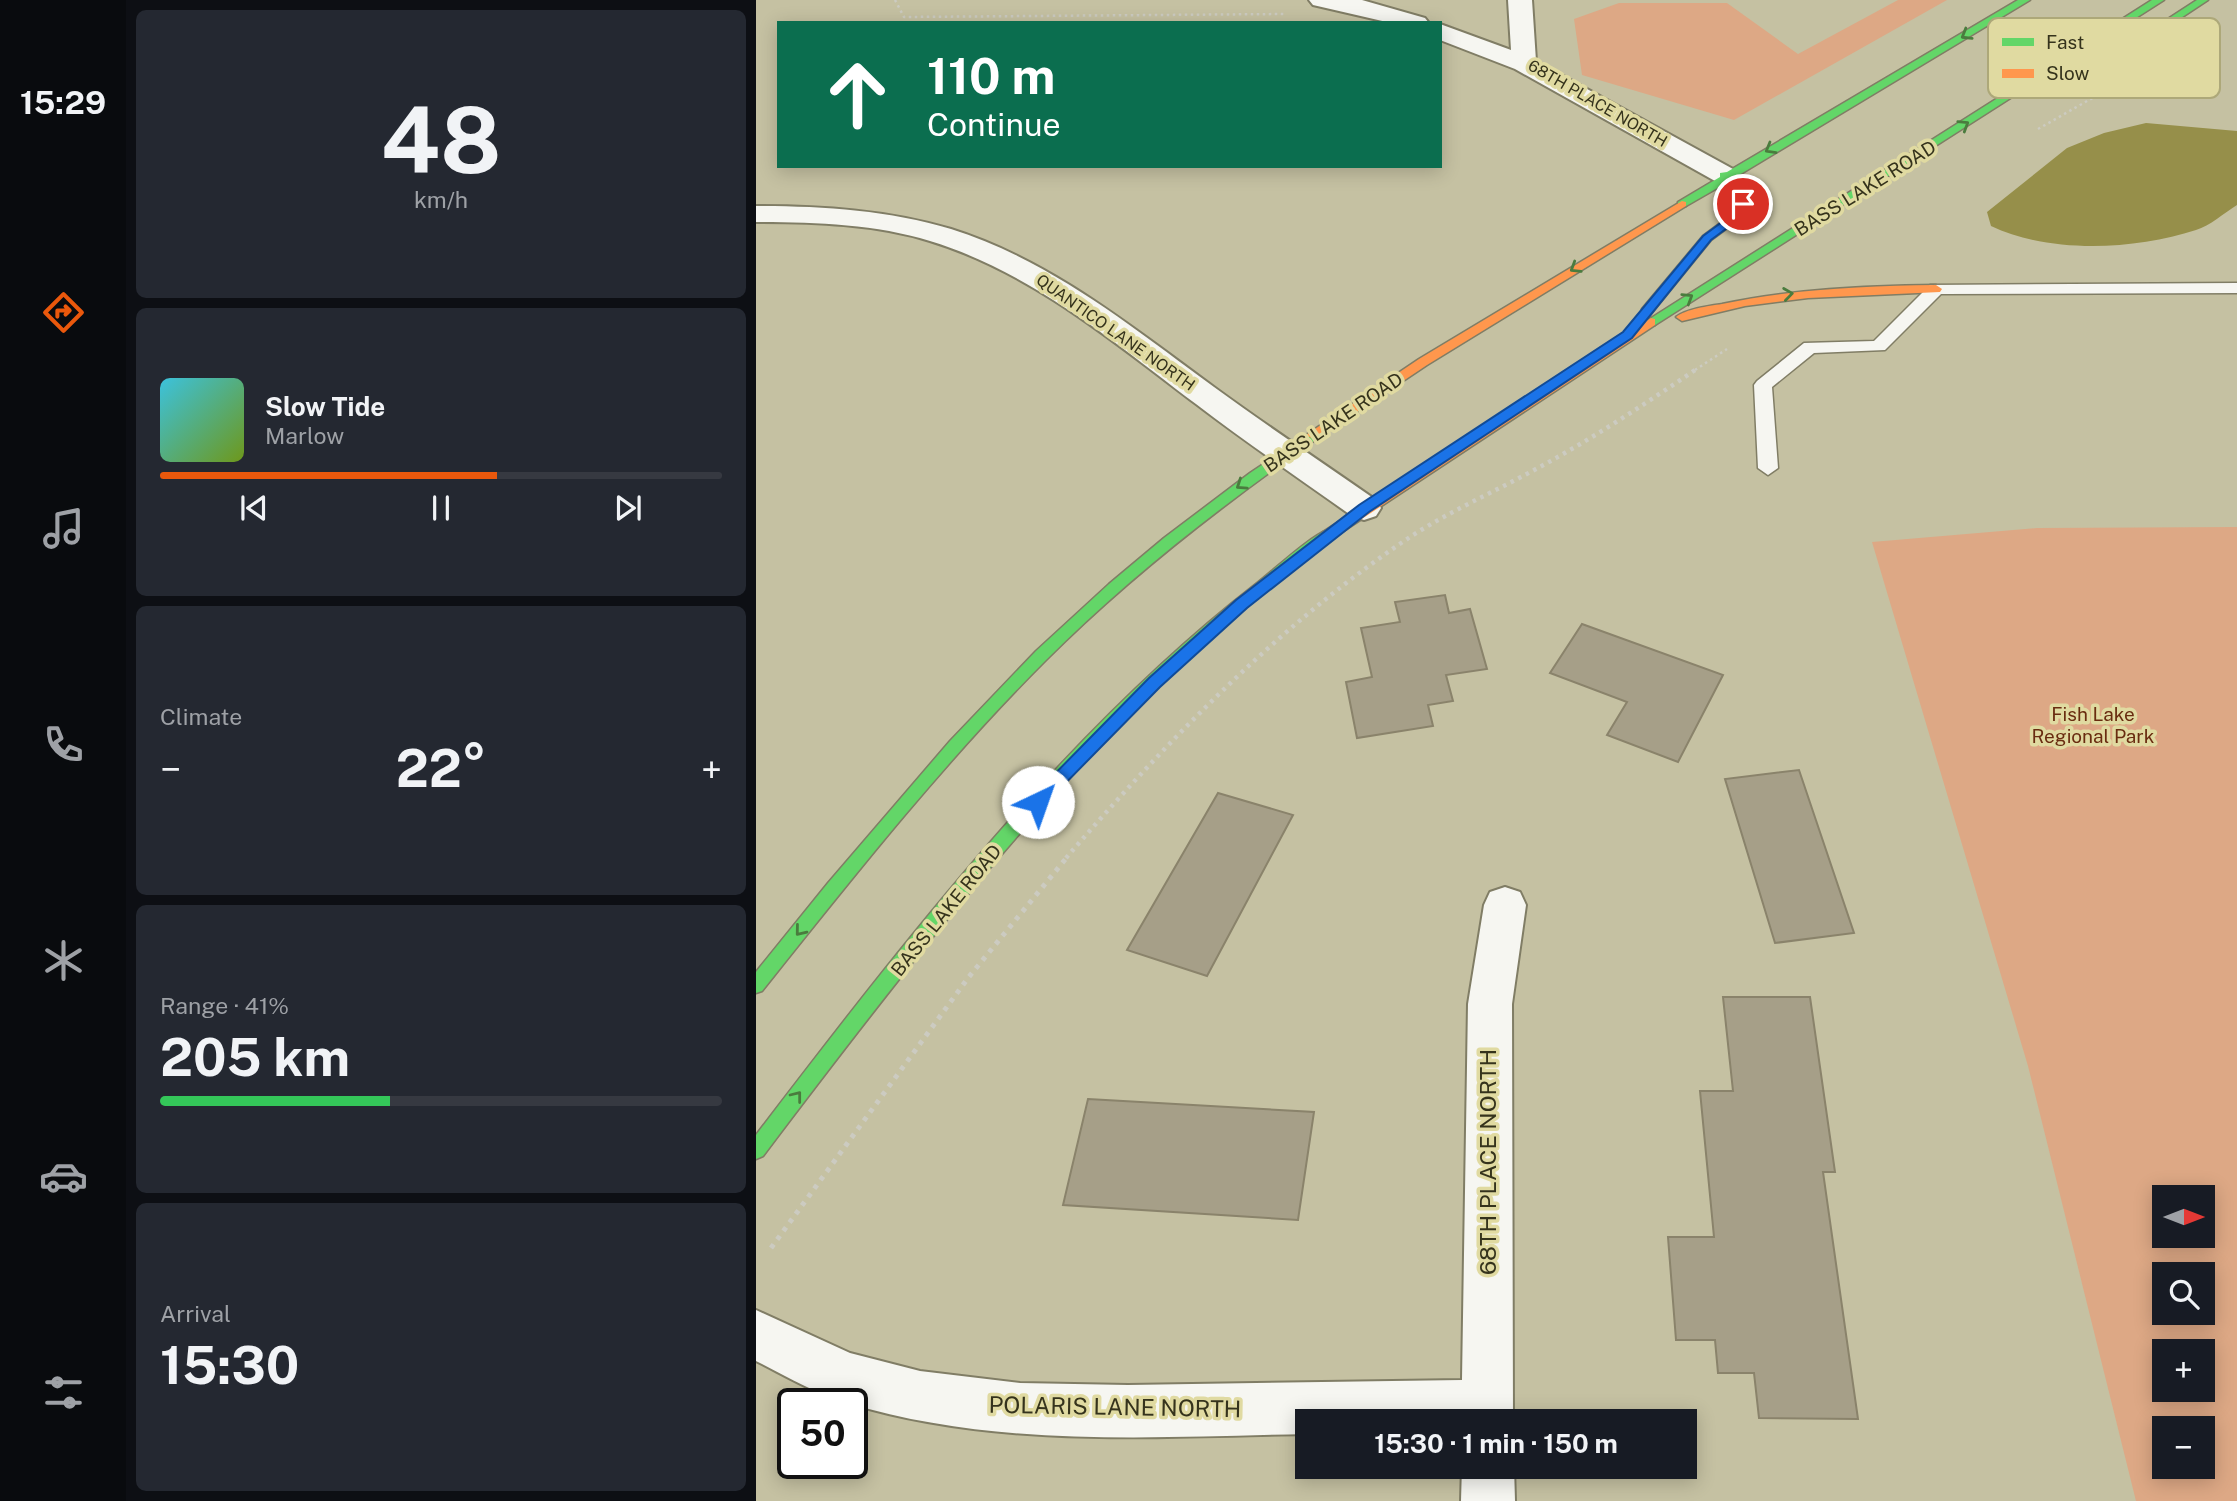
<!DOCTYPE html>
<html lang="en">
<head>
<meta charset="utf-8">
<style>
	:root { --surface:#171b24; --page:#242831; --text:#f1f3f6; --muted:#9ea1a6; --line:#363941; --accent:#ea580c }
	body { margin:0; font-family:"Public Sans",sans-serif; background:var(--page); color:var(--text); height:100vh; display:flex; flex-direction:column; font-size:26px; white-space:nowrap }
	* { box-sizing:border-box; margin:0 }
	p { font-size:23px; color:var(--muted) }
	.icon { flex:none; width:38px; height:38px; fill:none; stroke:currentColor; stroke-width:2; stroke-linecap:round; stroke-linejoin:round }
	.map { position:relative; flex:1; overflow:hidden }
	.panel { display:flex; flex-direction:column; gap:10px; padding:10px; background:#0d0f14; width:630px }
	.panel>* { flex:none }
	.guide { position:absolute; left:21px; top:21px; width:665px; height:147px; border-radius:0px; box-shadow:0 4px 18px #0003; background:#0b6e4f; color:#fff; overflow:hidden }
	.needle { width:46px; rotate:90deg }
	.buttons { position:absolute; left:1396px; top:1185px; display:grid; gap:14px }
	.buttons a { display:grid; place-items:center; width:63px; height:63px; border-radius:0px; background:var(--surface); box-shadow:0 4px 18px #0003; font-size:35px }
	.speed { position:absolute; left:21px; top:1388px; display:flex; gap:14px; font-size:35px; font-weight:700; text-align:center }
	.speed>* { display:grid; place-content:center; width:91px; height:91px; border-radius:50%; background:var(--surface); box-shadow:0 4px 18px #0003; line-height:1 }
	.speed .limit { border:4px solid #111; border-radius:10px; background:#fff; color:#111 }
	.pin { position:absolute; display:grid; place-items:center; width:60px; height:60px; color:#fff; margin:-30px; border:4px solid #fff; border-radius:50%; box-shadow:0 2px 7px #0007 }
	.me { position:absolute; width:77px; margin:-38px; rotate:42deg; stroke-linejoin:round; filter:drop-shadow(0 0 5px #0008) }
	.turn { display:flex; align-items:center; gap:24px; height:147px; padding:0 35px; font-size:32px }
	.turn .icon { width:91px; height:91px; stroke-width:2.5 }
	.turn b { display:block; font-size:49px; line-height:60px }
	.big { font-size:52px; font-weight:700; line-height:1.1 }
	.panel .card { flex:1; display:flex; flex-direction:column; justify-content:center; gap:10px; min-width:0; padding:0 24px; border-radius:10px; background:var(--page) }
	.panel .dial { align-items:center; gap:0 }
	.dial b { font-size:91px; line-height:1 }
	.song { display:flex; align-items:center; gap:21px }
	.cover { width:84px; height:84px; border-radius:10px; background:linear-gradient(135deg,hsl(190 70% 55%),hsl(80 70% 35%)) }
	.played { height:7px; border-radius:4px; background:linear-gradient(90deg,var(--accent) 60%,var(--line) 60%) }
	.keys { display:flex; justify-content:space-around; direction:ltr }
	.heat { display:flex; justify-content:space-between; align-items:center; font-size:38px; direction:ltr }
	.charge { height:10px; border-radius:5px; background:linear-gradient(90deg,#34c759 41%,var(--line) 0) }
	.trip { position:absolute; left:539px; top:1409px; width:402px; height:70px; border-radius:0px; background:var(--surface); box-shadow:0 4px 18px #0003; font-weight:700; line-height:70px; text-align:center }
	main { display:flex; flex:1; min-height:0 }
	.dock { display:flex; flex-direction:column; width:126px; justify-content:space-around; align-items:center; background:#090b0e; color:var(--muted) }
	.dock .icon { width:49px; height:49px }
	.dock .active { color:var(--accent) }
	.dock b { font-size:32px; color:var(--text) }
	.map>svg:first-child { display:block }
</style>
</head>
<body>
<main>
<nav class="dock">
<b>15:29</b>
<svg class="icon active" aria-label="directions" viewBox="0 0 24 24"><path d="M12 3l9 9-9 9-9-9zM9 14v-3h6M13 9l2 2-2 2"/></svg>
<svg class="icon" aria-label="music" viewBox="0 0 24 24"><path d="M9 18V5l10-2v13"/><circle cx="6" cy="18" r="3"/><circle cx="16" cy="16" r="3"/></svg>
<svg class="icon" aria-label="phone" viewBox="0 0 24 24"><path d="M5 4h4l2 5-3 2q2 4 5 5l2-3 5 2v4C11 20 4 13 5 4z"/></svg>
<svg class="icon" aria-label="climate" viewBox="0 0 24 24"><path d="M12 3v18M4 7l16 10M4 17L20 7"/></svg>
<svg class="icon" aria-label="car" viewBox="0 0 24 24"><path d="M5 17H2v-5l4-1 3-4h7l3 4 3 1v5h-3M9 17h6M6 11h13"/><circle cx="7" cy="17" r="2"/><circle cx="17" cy="17" r="2"/></svg>
<svg class="icon" aria-label="filters" viewBox="0 0 24 24"><path d="M4 7h16M4 17h16"/><circle cx="9" cy="7" r="2"/><circle cx="15" cy="17" r="2"/></svg>
</nav>
<section class="panel">
<div class="card dial"><b>48</b><p>km/h</p></div>
<div class="card">
<div class="song"><i class="cover"></i><div><b>Slow Tide</b><p>Marlow</p></div></div>
<div class="played"></div>
<div class="keys"><svg class="icon" aria-label="previous" viewBox="0 0 24 24"><path d="M18 5L8 12l10 7zM5 5v14"/></svg><svg class="icon" aria-label="pause" viewBox="0 0 24 24"><path d="M8 5v14M16 5v14"/></svg><svg class="icon" aria-label="next" viewBox="0 0 24 24"><path d="M6 5l10 7-10 7zM19 5v14"/></svg></div>
</div>
<div class="card"><p>Climate</p>
<div class="heat"><a>−</a><b class="big">22°</b><a>+</a></div>
</div>
<div class="card"><p>Range · 41%</p><b class="big">205 km</b><div class="charge"></div></div>
<div class="card"><p>Arrival</p><b class="big">15:30</b></div>
</section>
<div class="map">
<svg width="1481" height="1501" viewBox="0 0 1481 1501">
	<rect width="100%" height="100%" fill="#c5c1a2"/>
	<path fill="#dda885" fill-rule="evenodd" d="M 1142,0 L 1191,0 L 978,120 L 826,75 L 818,19 L 863,3 L 971,3 L 1042,54 Z
		M 1481,527 L 1481,1501 L 1380,1501 L 1272,1066 L 1116,542 L 1281,528 ZM 1409,1197 L 1447,1197 L 1447,1236 L 1409,1236 ZM 1409,1274 L 1447,1274 L 1447,1312 L 1409,1312 ZM 1409,1351 L 1447,1351 L 1447,1390 L 1409,1390 ZM 1409,1428 L 1447,1428 L 1447,1466 L 1409,1466 Z"/>
	<path fill="#968f4a" d="M 1390,123 L 1481,131 L 1481,205 C 1468,213 1454,226 1440,230 C 1378,250 1294,254 1235,226 L 1231,212 L 1311,148 L 1348,133 Z"/>
	<path fill="#a69f88" stroke="#8a836b" stroke-width="2" d="M 689,595 L 693,613 L 714,609 L 731,669 L 690,675 L 697,701 L 672,705 L 677,726 L 601,738 L 590,682 L 616,677 L 605,628 L 644,622 L 639,602 Z
		M 826,624 L 967,675 L 922,762 L 851,735 L 871,702 L 794,673 Z
		M 1043,770 L 1098,933 L 1019,943 L 969,779 Z
		M 462,793 L 537,815 L 451,976 L 371,950 Z
		M 967,997 L 1054,997 L 1079,1172 L 1067,1172 L 1102,1419 L 1003,1418 L 998,1373 L 962,1373 L 959,1340 L 920,1340 L 912,1237 L 958,1237 L 944,1091 L 977,1091 Z
		M 332,1099 L 558,1112 L 542,1220 L 307,1205 Z"/>
	<g fill="none" stroke-linecap="round" stroke-linejoin="round">
		<g stroke="#807d65" stroke-width="3">
			<path id="lane" d="M 1481,283 L 1481,293 L 1185,294 L 1129,350 L 1058,353 L 1016,387 L 1022,468 L 1012,475 L 1002,468 L 998,385 L 1001,381 L 1048,343 L 1118,341 L 1174,285 Z"/>
		</g>
		<g stroke="#807d65" stroke-width="4">
			<path id="street" d="M 553,0 L 606,0 L 669,18 L 673,23 L 635,23 L 557,5 Z
				M 752,0 L 776,0 L 780,61 L 977,169 L 981,175 L 977,181 L 959,181 L 759,69 L 684,40 L 684,24 L 755,50 Z
				M 0,206 C 65,206 132,210 195,229 C 294,260 376,327 458,387 C 511,426 566,462 620,500 L 625,508 L 620,516 L 608,520 L 596,516 C 544,479 491,443 440,404 C 358,342 275,272 174,241 C 119,224 57,222 0,222 Z
				M 749,887 L 764,892 L 770,905 L 756,1004 L 757,1421 L 551,1421 L 551,1434 C 398,1437 239,1448 92,1403 C 60,1394 30,1376 0,1361 L 0,1310 L 94,1353 L 164,1371 L 264,1383 L 372,1385 L 706,1380 L 712,1004 L 728,905 L 734,892 Z
				M 706,1466 L 758,1466 L 759,1501 L 705,1501 Z"/>
		</g>
		<g stroke="#807d65" stroke-width="3">
			<path id="fast" d="M 1262,0 L 1274,0 L 978,178 L 991,191 L 993,204 L 982,220 L 955,240 L 894,315 L 886,315 L 886,309 L 947,236 L 974,216 L 981,204 L 980,192 L 970,183 L 930,206 L 922,206 L 922,202 L 964,177 L 964,173 L 971,172 Z
				M 1396,0 L 1408,0 L 899,325 L 891,325 L 889,322 Z
				M 1441,0 L 1452,0 L 1387,43 L 1381,43 L 1381,39 Z
				M 557,431 L 564,435 L 562,438 C 466,505 373,577 290,660 C 187,763 97,877 6,991 L 0,993 L 0,972 L 72,883 L 194,741 L 280,651 L 353,584 L 408,538 L 494,473 Z
				M 572,530 L 579,535 L 577,538 C 521,582 465,626 414,675 C 262,821 134,988 7,1156 L 0,1159 L 0,1135 C 147,943 308,733 500,584 C 517,571 554,536 572,530 Z"/>
		</g>
		<g stroke="#807d65" stroke-width="3">
			<path id="slow" d="M 926,201 L 930,202 L 930,206 L 671,365 L 562,438 L 557,439 L 550,435 L 663,359 Z
				M 1180,285 L 1186,289 L 1184,292 L 1052,298 L 989,306 L 926,321 L 920,317 C 930,309 952,306 966,304 C 1037,289 1108,286 1180,285 Z
				M 895,318 L 899,319 L 899,325 L 577,538 L 567,538 L 565,535 L 567,532 Z"/>
		</g>
		<path stroke="#cccbc1" stroke-width="2.5" stroke-dasharray="2.5 3.5" stroke-linecap="butt" d="M 139,0 L 148,17 L 529,14
			M 1282,129 L 1375,76
			M 939,370 L 971,349"/>
		<path stroke="#cccbc1" stroke-width="4.5" stroke-dasharray="3.5 5" stroke-linecap="butt" d="M 310,858 C 412,740 524,624 654,537 C 694,511 738,492 780,469 C 836,439 889,404 942,368"/>
		<path stroke="#cccbc1" stroke-width="5" stroke-dasharray="4.5 6" stroke-linecap="butt" d="M 15,1248 L 212,978 L 312,856"/>
		<use href="#lane" fill="#f6f6f1" fill-rule="evenodd"/>
		<use href="#street" fill="#f6f6f1" fill-rule="evenodd"/>
		<use href="#fast" fill="#63d668" fill-rule="evenodd"/>
		<use href="#slow" fill="#ff974d" fill-rule="evenodd"/>
	</g>
	<defs><path id="oneway-chevron" d="M-2-3.5L2.5 0L-2 3.5" fill="none" stroke-width="1.6" stroke-linecap="round" stroke-linejoin="round" transform="scale(1.75)"/></defs>
	<g stroke="#4a7c3e">
		<use href="#oneway-chevron" transform="translate(1210 35) rotate(149)"/>
		<use href="#oneway-chevron" transform="translate(1208 125) rotate(-32)"/>
		<use href="#oneway-chevron" transform="translate(1014 149) rotate(150)"/>
		<use href="#oneway-chevron" transform="translate(819 268) rotate(148)"/>
		<use href="#oneway-chevron" transform="translate(1032 294) rotate(-8)"/>
		<use href="#oneway-chevron" transform="translate(932 298) rotate(-32)"/>
		<use href="#oneway-chevron" transform="translate(485 485) rotate(146)"/>
		<use href="#oneway-chevron" transform="translate(44 931) rotate(129)"/>
		<use href="#oneway-chevron" transform="translate(41 1096) rotate(-52)"/>
	</g>
	<path fill="#1a73e8" stroke="#114b97" stroke-width="2" d="M 987,201 L 993,204 L 982,220 L 955,240 L 876,338 L 613,512 L 491,608 L 404,687 L 287,806 L 276,806 L 276,797 L 393,678 L 480,600 L 603,505 L 867,332 L 947,236 L 974,216 Z"/>
	<g text-anchor="middle" stroke-width="7" stroke-linejoin="round" paint-order="stroke">
		<g font-size="16" fill="#35331c" stroke="#e0daa1">
			<text transform="translate(842 103) rotate(30)" y="6">68TH PLACE NORTH</text>
			<text transform="translate(360 332) rotate(35)" y="6">QUANTICO LANE NORTH</text>
		</g>
		<g font-size="19" fill="#35331c" stroke="#e0daa1">
			<text transform="translate(1109 188) rotate(-32)" y="7">BASS LAKE ROAD</text>
			<text transform="translate(577 422) rotate(-34)" y="7">BASS LAKE ROAD</text>
			<text transform="translate(190 910) rotate(-51)" y="7">BASS LAKE ROAD</text>
		</g>
		<g font-size="19" fill="#692c10" stroke="#e0daa1">
			<text x="1337" y="721">Fish Lake<tspan x="1337" dy="22">Regional Park</tspan></text>
		</g>
		<g font-size="23" fill="#35331c" stroke="#e0daa1">
			<text transform="translate(732 1162) rotate(-90)" y="8">68TH PLACE NORTH</text>
			<text transform="translate(359 1407) rotate(1)" y="8">POLARIS LANE NORTH</text>
		</g>
	</g>
	<rect x="1232" y="18" width="232" height="80" rx="10" fill="#e0daa1" stroke="#ada879" stroke-width="2"/>
	<rect x="1246" y="38" width="32" height="8" fill="#63d668"/>
	<rect x="1246" y="69" width="32" height="9" fill="#ff974d"/>
	<g font-size="19" fill="#35331c">
		<text x="1290" y="49">Fast</text>
		<text x="1290" y="80">Slow</text>
	</g>
</svg>
<div class="buttons">
<a><svg class="needle" viewBox="-14 -14 28 28"><path d="M0-13l5 13h-10z" fill="#e53935"/><path d="M0 13l5-13h-10z" fill="#9ea1a6"/></svg></a>
<a><svg class="icon" aria-label="search" viewBox="0 0 24 24"><circle cx="10" cy="10" r="6"/><path d="M15 15l6 6"/></svg></a>
<a>+</a>
<a>−</a>
</div>
<div class="speed"><div class="limit">50</div></div>
<div class="pin" style="left:987px;top:204px;background:#d93025"><svg class="icon" aria-label="arrive" viewBox="0 0 24 24"><path d="M6 21V4h12l-3 4 3 4H6"/></svg></div>
<svg class="me" style="left:282px;top:802px" viewBox="-20 -20 40 40"><circle r="19" fill="#fff"/><path d="M0-13L10 11 0 6-10 11z" fill="#1a73e8"/></svg>
<div class="trip">15:30 · 1 min · 150 m</div>
<div class="guide">
<div class="turn"><svg class="icon" aria-label="ahead" viewBox="0 0 24 24"><path d="M12 20V5M6 11l6-6 6 6"/></svg><div><b>110 m</b>Continue</div></div>
</div>
</div>
</main>
</body>
</html>
